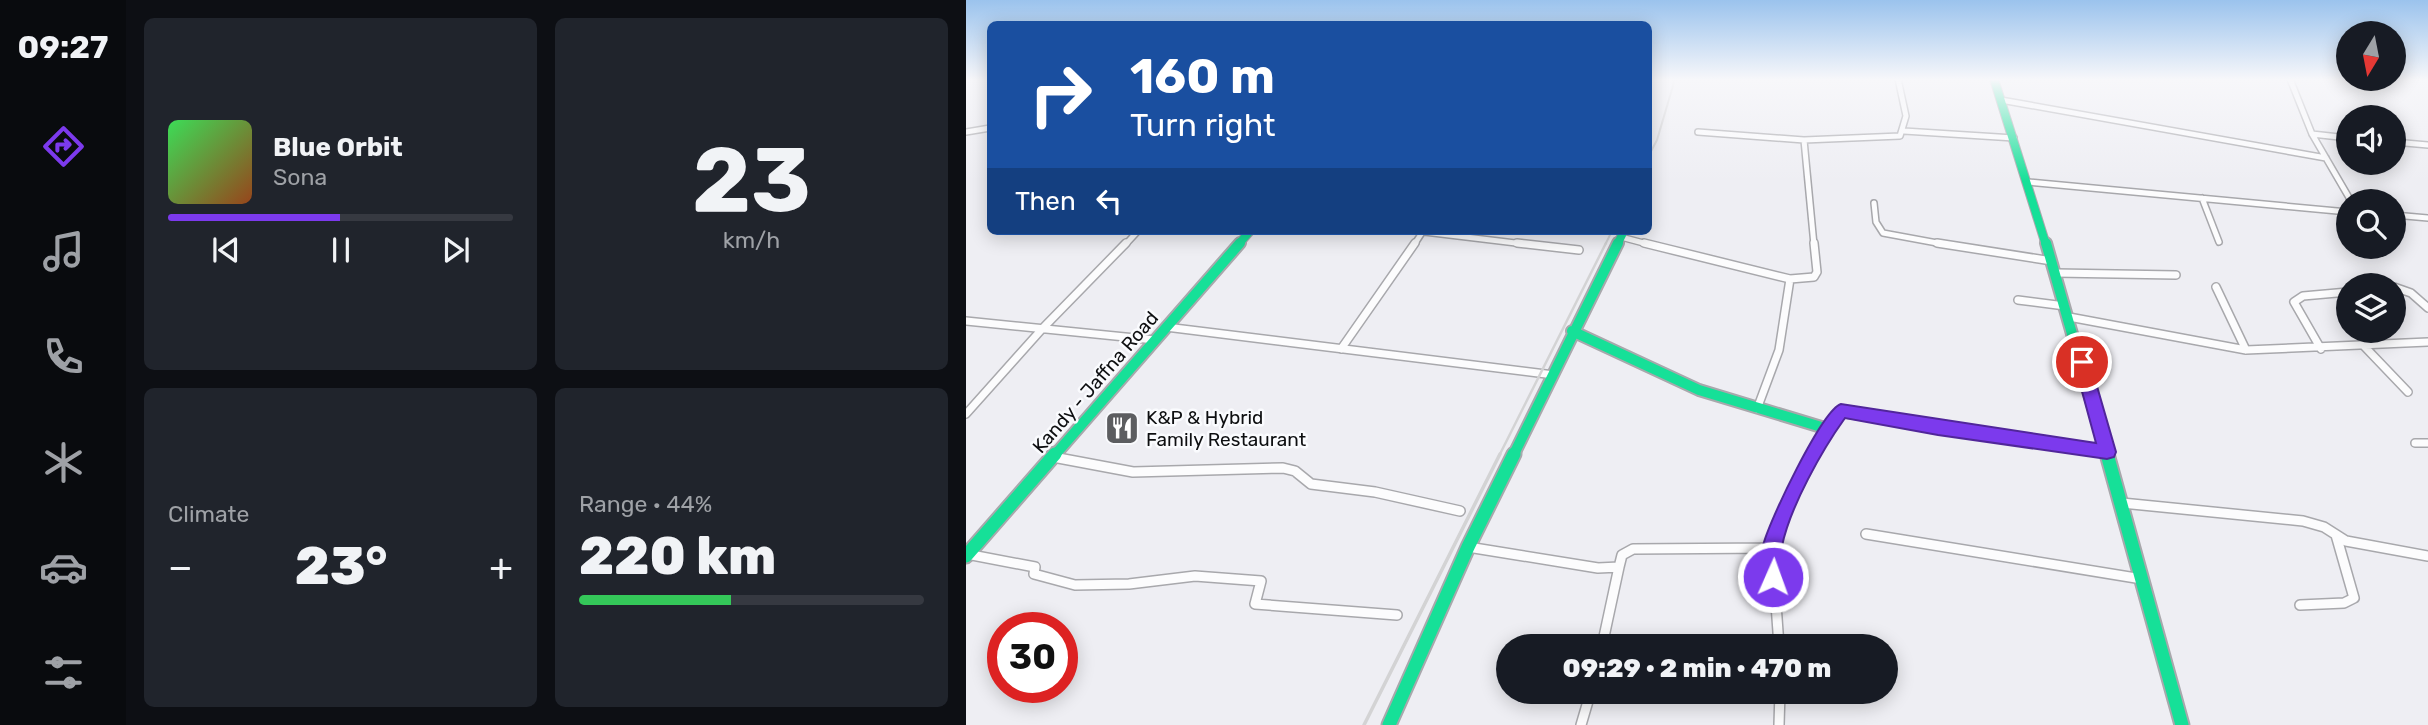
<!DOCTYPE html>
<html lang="en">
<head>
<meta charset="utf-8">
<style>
	:root { --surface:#171b24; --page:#20242c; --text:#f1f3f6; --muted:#9ea1a6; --line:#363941; --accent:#7c3aed }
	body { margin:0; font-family:Rubik,sans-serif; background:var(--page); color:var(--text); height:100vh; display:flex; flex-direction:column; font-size:26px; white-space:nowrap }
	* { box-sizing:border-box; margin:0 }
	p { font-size:23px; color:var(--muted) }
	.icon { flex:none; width:38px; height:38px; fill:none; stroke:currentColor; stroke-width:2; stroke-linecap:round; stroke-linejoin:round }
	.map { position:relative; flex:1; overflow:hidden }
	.details { display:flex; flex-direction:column; gap:18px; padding:18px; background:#0d0f14; width:840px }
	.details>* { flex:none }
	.hud { position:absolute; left:21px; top:21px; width:665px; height:214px; border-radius:10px; box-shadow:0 4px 18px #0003; background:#1a4fa0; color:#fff; overflow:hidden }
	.needle { width:46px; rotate:190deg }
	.buttons { position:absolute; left:1370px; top:21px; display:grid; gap:14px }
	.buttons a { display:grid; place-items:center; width:70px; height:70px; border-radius:50%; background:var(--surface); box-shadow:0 4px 18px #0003; font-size:35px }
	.speed { position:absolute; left:21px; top:612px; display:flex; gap:14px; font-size:35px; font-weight:700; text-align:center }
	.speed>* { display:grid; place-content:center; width:91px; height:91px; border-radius:50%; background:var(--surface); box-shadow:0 4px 18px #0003; line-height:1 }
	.speed .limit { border:10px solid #d22; background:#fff; color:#111 }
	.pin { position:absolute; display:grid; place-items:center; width:60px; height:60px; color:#fff; margin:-30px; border:4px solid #fff; border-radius:50%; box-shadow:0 2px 7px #0007 }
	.me { position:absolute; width:77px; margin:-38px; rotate:2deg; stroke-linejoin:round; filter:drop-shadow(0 0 5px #0008) }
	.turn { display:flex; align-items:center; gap:24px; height:147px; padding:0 28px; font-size:32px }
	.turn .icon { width:91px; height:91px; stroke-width:2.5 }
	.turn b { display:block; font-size:49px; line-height:60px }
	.then { display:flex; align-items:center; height:66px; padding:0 28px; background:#0003; gap:14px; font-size:26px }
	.big { font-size:52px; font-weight:800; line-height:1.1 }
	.details .card { flex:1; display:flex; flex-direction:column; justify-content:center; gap:10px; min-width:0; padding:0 24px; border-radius:10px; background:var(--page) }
	.details .dial { align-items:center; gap:0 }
	.dial b { font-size:91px; line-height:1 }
	.song { display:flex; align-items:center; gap:21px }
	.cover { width:84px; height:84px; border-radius:10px; background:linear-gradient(135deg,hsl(130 70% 55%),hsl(20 70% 35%)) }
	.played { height:7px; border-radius:4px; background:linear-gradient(90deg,var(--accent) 50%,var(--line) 50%) }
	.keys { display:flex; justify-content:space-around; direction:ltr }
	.heat { display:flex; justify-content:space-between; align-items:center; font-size:38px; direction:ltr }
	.charge { height:10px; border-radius:5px; background:linear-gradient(90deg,#34c759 44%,var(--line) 0) }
	.details .tiles { flex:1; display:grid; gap:18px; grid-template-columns:repeat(2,1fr) }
	.trip { position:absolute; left:530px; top:634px; width:402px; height:70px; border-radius:35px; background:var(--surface); box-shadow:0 4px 18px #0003; font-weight:800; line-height:70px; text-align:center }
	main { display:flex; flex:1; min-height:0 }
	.menu { display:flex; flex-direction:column; width:126px; justify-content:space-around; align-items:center; background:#090b0e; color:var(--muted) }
	.menu .icon { width:49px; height:49px }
	.menu .current { color:var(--accent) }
	.menu b { font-size:32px; color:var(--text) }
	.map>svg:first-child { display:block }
</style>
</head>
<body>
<main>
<nav class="menu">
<b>09:27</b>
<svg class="icon current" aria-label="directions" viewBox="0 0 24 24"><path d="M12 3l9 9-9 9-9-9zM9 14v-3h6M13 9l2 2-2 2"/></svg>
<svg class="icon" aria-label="music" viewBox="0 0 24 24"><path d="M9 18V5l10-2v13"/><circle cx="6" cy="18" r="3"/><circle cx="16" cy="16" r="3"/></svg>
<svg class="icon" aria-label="phone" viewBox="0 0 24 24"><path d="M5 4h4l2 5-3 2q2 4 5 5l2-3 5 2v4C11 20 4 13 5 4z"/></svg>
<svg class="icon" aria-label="climate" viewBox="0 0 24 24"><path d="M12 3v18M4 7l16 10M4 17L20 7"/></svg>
<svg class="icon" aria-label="car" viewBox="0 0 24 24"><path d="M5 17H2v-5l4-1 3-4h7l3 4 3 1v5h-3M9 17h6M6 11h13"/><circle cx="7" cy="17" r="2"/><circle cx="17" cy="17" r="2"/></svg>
<svg class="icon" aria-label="filters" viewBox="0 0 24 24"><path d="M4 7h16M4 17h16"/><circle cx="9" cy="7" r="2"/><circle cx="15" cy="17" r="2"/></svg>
</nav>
<section class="details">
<div class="tiles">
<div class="card">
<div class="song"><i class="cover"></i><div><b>Blue Orbit</b><p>Sona</p></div></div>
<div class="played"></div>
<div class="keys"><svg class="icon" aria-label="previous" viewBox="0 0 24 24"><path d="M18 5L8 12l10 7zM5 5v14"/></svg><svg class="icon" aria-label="pause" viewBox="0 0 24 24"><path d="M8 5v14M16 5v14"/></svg><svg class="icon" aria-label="next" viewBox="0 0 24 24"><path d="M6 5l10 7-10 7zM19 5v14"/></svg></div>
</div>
<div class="card dial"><b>23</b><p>km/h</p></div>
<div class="card"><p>Climate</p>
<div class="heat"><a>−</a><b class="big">23°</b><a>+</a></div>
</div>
<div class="card"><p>Range · 44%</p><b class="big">220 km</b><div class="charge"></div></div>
</div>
</section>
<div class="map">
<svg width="1462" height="725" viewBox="0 0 1462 725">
	<rect width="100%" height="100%" fill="#eeeef3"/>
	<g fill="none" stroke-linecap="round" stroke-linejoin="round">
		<g stroke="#a8a8ac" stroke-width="8">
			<path id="street-far2" d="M 1324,79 L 1346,134 L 1385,201
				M 1035,100 L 1360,158
				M 938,131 L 1048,138
				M 0,132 L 24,128
				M 732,132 L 838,140 L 934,136 L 940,116 L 932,79
				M 1346,134 L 1382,138
				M 838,140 L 848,245
				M 1428,142 L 1462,145
				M 1062,182 L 1382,212
				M 1236,198 L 1253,242
				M 908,203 L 910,222 L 917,233 L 982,245
				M 1428,215 L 1462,218
				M 450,231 L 566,245
				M 655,237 L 685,245
				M 159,245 L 172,231
				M 448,245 L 457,231"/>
		</g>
		<g stroke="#a8a8ac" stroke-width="10">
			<path id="street-far1" d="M 551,243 L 613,250
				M 678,243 L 824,279 L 848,277 L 851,272 L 848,243
				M 971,243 L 1086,261
				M 1090,273 L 1210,275
				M 1250,287 L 1280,350
				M 1428,287 L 1445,293 L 1462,308
				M 1052,300 L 1099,306
				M 1103,317 L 1280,350 L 1462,342
				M 0,321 L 189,340
				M 200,327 L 588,375
				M 1398,346 L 1442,392
				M 375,349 L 449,243
				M 1355,349 L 1328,302 L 1337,296 L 1382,292
				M 791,409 L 813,350 L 824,279
				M 0,414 L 76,329 L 160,243
				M 1449,443 L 1462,443
				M 848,456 L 862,429"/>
		</g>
		<g stroke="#a8a8ac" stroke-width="12">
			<path id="street" d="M 87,457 L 167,472 L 317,468 L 329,471 L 345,484 L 409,492 L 494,511
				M 1156,503 L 1337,521 L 1358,527 L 1380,541 L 1462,556
				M 900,534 L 1176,579
				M 502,547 L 632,568 L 653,567 L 656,555 L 667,549 L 806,548
				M 0,554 L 69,567 L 68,574 L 109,585 L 163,584 L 229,576 L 295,581 L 289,604 L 431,615
				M 1334,605 L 1378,603 L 1388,598 L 1370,535
				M 636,646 L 653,567
				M 813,646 L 806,548 L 817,516 L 849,454
				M 615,725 L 625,691
				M 813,725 L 814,691"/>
		</g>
		<g stroke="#a8a8ac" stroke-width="10">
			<path id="fast-far2" d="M 1028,79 L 1080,245
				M 272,245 L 284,231
				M 651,245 L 658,231"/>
		</g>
		<g stroke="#a8a8ac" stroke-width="14">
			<path id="fast-far1" d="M 1080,243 L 1141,456
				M 606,331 L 733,390 L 862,429 L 875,411 L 1141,452
				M 88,456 L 274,243
				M 547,456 L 652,243"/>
		</g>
		<g stroke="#a8a8ac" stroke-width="17">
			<path id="fast" d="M 1141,454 L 1216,725
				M 0,556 L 89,454
				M 423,725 L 502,547 L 548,454"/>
		</g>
		<use href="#street-far2" stroke="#fcfcfd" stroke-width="5"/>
		<use href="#street-far1" stroke="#fcfcfd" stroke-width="7"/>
		<use href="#street" stroke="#fcfcfd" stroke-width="9"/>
		<use href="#fast-far2" stroke="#16e098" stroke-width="8"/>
		<use href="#fast-far1" stroke="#16e098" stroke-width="10"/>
		<use href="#fast" stroke="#16e098" stroke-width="13"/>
		<path stroke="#d3d3d4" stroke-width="2" d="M 682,157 L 691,140 L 709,79
			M 639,245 L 646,231"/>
		<path stroke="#d3d3d4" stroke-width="2.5" d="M 533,456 L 640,243"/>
		<path stroke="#d3d3d4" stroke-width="3.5" d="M 398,725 L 534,454"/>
	</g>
	<linearGradient id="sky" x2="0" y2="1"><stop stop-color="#9bc3ed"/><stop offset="0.44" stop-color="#f7f7fa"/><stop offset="1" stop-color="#f7f7fa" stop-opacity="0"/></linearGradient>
	<rect width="1462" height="181" fill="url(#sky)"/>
	<path fill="#7c3aed" stroke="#51269a" stroke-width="2" d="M 1116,356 L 1124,362 L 1150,452 L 1148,457 L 1141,459 L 972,435 L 879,418 C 856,450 824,507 816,546 C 814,558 819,571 814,584 L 807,586 L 800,584 C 795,574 795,557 797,546 C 802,523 856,410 875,404 L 1130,443 L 1108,362 Z"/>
	<defs>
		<g id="restaurant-square" transform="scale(1.75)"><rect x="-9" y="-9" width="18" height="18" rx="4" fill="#5c5d60" stroke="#fafbfe"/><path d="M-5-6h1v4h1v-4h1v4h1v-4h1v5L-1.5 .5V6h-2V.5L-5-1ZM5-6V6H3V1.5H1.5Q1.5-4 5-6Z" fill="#fff"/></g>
	</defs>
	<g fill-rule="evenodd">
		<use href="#restaurant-square" x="156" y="428"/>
	</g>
	<g text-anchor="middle" stroke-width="5" stroke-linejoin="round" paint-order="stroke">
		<g font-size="19" fill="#0e0f11" stroke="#fafbfe">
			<text transform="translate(129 382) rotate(-49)" y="7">Kandy - Jaffna Road</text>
		</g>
		<g font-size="19" fill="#0e0f11" stroke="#fafbfe" text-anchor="start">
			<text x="180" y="424">K&amp;P &amp; Hybrid<tspan x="180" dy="22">Family Restaurant</tspan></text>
		</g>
	</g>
</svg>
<div class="buttons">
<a><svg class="needle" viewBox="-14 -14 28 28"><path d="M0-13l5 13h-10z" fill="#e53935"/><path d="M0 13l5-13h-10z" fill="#9ea1a6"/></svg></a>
<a><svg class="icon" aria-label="sound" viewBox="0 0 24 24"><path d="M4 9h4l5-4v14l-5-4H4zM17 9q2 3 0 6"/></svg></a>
<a><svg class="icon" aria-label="search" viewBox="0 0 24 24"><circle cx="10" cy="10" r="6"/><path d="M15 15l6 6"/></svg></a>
<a><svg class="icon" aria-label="layers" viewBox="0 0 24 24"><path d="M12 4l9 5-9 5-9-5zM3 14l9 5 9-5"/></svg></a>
</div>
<div class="speed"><div class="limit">30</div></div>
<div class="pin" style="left:1116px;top:362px;background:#d93025"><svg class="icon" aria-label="arrive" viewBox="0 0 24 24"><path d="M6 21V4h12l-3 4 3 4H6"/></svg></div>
<svg class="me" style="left:807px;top:577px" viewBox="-20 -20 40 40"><circle r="17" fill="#7c3aed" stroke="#fff" stroke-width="3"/><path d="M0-11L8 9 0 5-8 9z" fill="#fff"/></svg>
<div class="trip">09:29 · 2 min · 470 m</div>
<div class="hud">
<div class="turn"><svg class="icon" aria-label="right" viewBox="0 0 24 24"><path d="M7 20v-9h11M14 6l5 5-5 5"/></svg><div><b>160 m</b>Turn right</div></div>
<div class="then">Then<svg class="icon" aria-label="left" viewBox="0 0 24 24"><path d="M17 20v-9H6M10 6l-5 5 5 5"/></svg></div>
</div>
</div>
</main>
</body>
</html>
